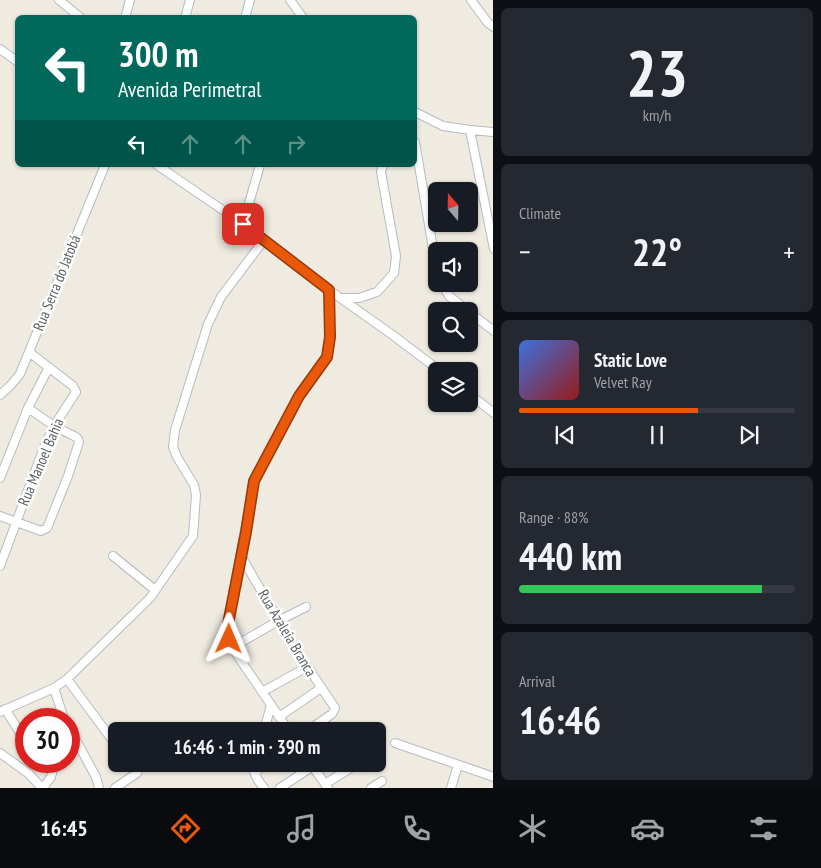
<!DOCTYPE html>
<html lang="en">
<head>
<meta charset="utf-8">
<style>
	:root { --surface:#171b24; --page:#242831; --text:#f1f3f6; --muted:#9ea1a6; --line:#363941; --accent:#ea580c }
	body { margin:0; font-family:"PT Sans Narrow",sans-serif; background:var(--page); color:var(--text); height:100vh; display:flex; flex-direction:column; font-size:19px; white-space:nowrap }
	* { box-sizing:border-box; margin:0 }
	p { font-size:16px; color:var(--muted) }
	.icon { flex:none; width:28px; height:28px; fill:none; stroke:currentColor; stroke-width:2; stroke-linecap:round; stroke-linejoin:round }
	.map { position:relative; flex:1; overflow:hidden }
	.details { display:flex; flex-direction:column; gap:8px; padding:8px; background:#0d0f14; width:328px }
	.details>* { flex:none }
	.hud { position:absolute; left:15px; top:15px; width:402px; height:152px; border-radius:8px; box-shadow:0 1px 4px #0004; background:#00695c; color:#fff; overflow:hidden }
	.needle { width:32px; rotate:340deg }
	.buttons { position:absolute; left:428px; top:182px; display:grid; gap:10px }
	.buttons a { display:grid; place-items:center; width:50px; height:50px; border-radius:8px; background:var(--surface); box-shadow:0 1px 4px #0004; font-size:25px }
	.speed { position:absolute; left:15px; top:708px; display:flex; gap:10px; font-size:25px; font-weight:700; text-align:center }
	.speed>* { display:grid; place-content:center; width:65px; height:65px; border-radius:50%; background:var(--surface); box-shadow:0 1px 4px #0004; line-height:1 }
	.speed .limit { border:8px solid #d22; background:#fff; color:#111 }
	.pin { position:absolute; display:grid; place-items:center; width:42px; height:42px; color:#fff; margin:-21px; border-radius:10px; box-shadow:0 2px 8px #0006 }
	.me { position:absolute; width:55px; margin:-28px; rotate:1deg; stroke-linejoin:round; filter:drop-shadow(0 0 4px #0008) }
	.turn { display:flex; align-items:center; gap:18px; height:105px; padding:0 20px; font-size:22px }
	.turn .icon { width:65px; height:65px; stroke-width:2.5 }
	.turn b { display:block; font-size:35px; line-height:42px }
	.lanes { display:flex; align-items:center; height:48px; padding:0 20px; background:#0003; justify-content:center; gap:25px; direction:ltr }
	.lanes .off { opacity:.35 }
	.big { font-size:38px; font-weight:700; line-height:1.1 }
	.details .widget { flex:1; display:flex; flex-direction:column; justify-content:center; gap:8px; min-width:0; padding:0 18px; border-radius:8px; background:var(--page) }
	.details .dial { align-items:center; gap:0 }
	.dial b { font-size:65px; line-height:1 }
	.song { display:flex; align-items:center; gap:15px }
	.cover { width:60px; height:60px; border-radius:8px; background:linear-gradient(135deg,hsl(220 70% 55%),hsl(0 70% 35%)) }
	.played { height:5px; border-radius:2px; background:linear-gradient(90deg,var(--accent) 65%,var(--line) 65%) }
	.keys { display:flex; justify-content:space-around; direction:ltr }
	.heat { display:flex; justify-content:space-between; align-items:center; font-size:28px; direction:ltr }
	.charge { height:8px; border-radius:4px; background:linear-gradient(90deg,#34c759 88%,var(--line) 0) }
	.trip { position:absolute; left:108px; top:722px; width:278px; height:50px; border-radius:8px; background:var(--surface); box-shadow:0 1px 4px #0004; font-weight:700; line-height:50px; text-align:center }
	.dock { display:flex; height:80px; justify-content:space-around; align-items:center; background:#090b0e; color:var(--muted) }
	.dock .icon { width:35px; height:35px }
	.dock .current { color:var(--accent) }
	.dock b { font-size:22px; color:var(--text) }
	main { display:flex; flex:1; min-height:0 }
	.map>svg:first-child { display:block }
</style>
</head>
<body>
<main>
<div class="map">
<svg width="494" height="788" viewBox="0 0 494 788">
	<rect width="100%" height="100%" fill="#efebe1"/>
	<g fill="none" stroke-linecap="round" stroke-linejoin="round">
		<g stroke="#b7bac0" stroke-width="10">
			<path id="minor" d="M 59,0 L 81,18
				M 290,0 L 303,18
				M 471,0 L 488,23 L 494,27
				M 125,18 L 130,0
				M 185,18 L 190,0
				M 245,18 L 250,0
				M 0,49 L 18,62
				M 415,112 L 443,126 L 470,130 L 494,132
				M 470,130 L 494,249
				M 415,142 L 436,266
				M 157,165 L 243,224 L 329,290 L 394,336 L 440,371
				M 243,224 L 260,165
				M 442,284 L 449,296 L 468,311
				M 341,298 L 359,298 L 377,292 L 394,273 L 396,256 L 381,172 L 383,165
				M 469,312 L 494,331
				M 469,394 L 494,413
				M 0,395 L 10,386 L 20,374 L 105,165
				M 0,478 L 28,408 L 49,367
				M 0,516 L 41,531 L 47,528 L 68,476 L 79,442 L 78,439 L 76,437 L 54,426 L 28,408
				M 113,556 L 155,590
				M 241,556 L 291,642 L 335,708 L 332,714 L 307,731
				M 0,566 L 43,450 L 54,426 L 76,392 L 73,386 L 29,352
				M 233,647 L 278,621 L 306,607
				M 67,679 L 116,745
				M 54,688 L 64,719
				M 262,692 L 307,667
				M 5,709 L 26,742
				M 0,712 L 54,688 L 67,679 L 150,598 L 193,536 L 196,495 L 194,485 L 177,457 L 173,447 L 175,430 L 208,324 L 221,297 L 264,240
				M 279,717 L 321,688
				M 69,727 L 96,777 L 99,788
				M 264,731 L 271,705
				M 289,731 L 237,655 L 229,639 L 228,623 L 254,481 L 299,396 L 327,357 L 330,337 L 329,290
				M 355,731 L 356,731
				M 395,743 L 494,777
				M 0,753 L 29,774 L 42,788
				M 254,764 C 252,773 258,781 264,788
				M 311,764 L 328,788
				M 255,772 L 266,764
				M 325,784 L 357,764
				M 43,788 L 51,777 L 55,761
				M 115,788 L 137,773 L 130,764
				M 280,788 L 313,766
				M 371,788 L 382,781
				M 451,788 L 458,765"/>
		</g>
		<use href="#minor" stroke="#fff" stroke-width="8"/>
	</g>
	<g fill="none" stroke-linecap="round" stroke-linejoin="round">
		<g stroke="#983908" stroke-width="12">
			<path id="route" d="M 229,639 L 228,624 L 246,532 L 254,481 L 299,396 L 327,357 L 330,337 L 329,290 L 243,224"/>
		</g>
		<use href="#route" stroke="#ea580c" stroke-width="9"/>
	</g>
	<g text-anchor="middle" stroke-width="5" stroke-linejoin="round" paint-order="stroke">
		<g font-size="15" fill="#5a5f64" stroke="#fff">
			<text transform="translate(57 283) rotate(-68)" y="5">Rua Serra do Jatobá</text>
			<text transform="translate(41 462) rotate(-67)" y="5">Rua Manoel Bahia</text>
			<text transform="translate(287 633) rotate(59)" y="5">Rua Azaleia Branca</text>
		</g>
	</g>
</svg>
<div class="buttons">
<a><svg class="needle" viewBox="-14 -14 28 28"><path d="M0-13l5 13h-10z" fill="#e53935"/><path d="M0 13l5-13h-10z" fill="#9ea1a6"/></svg></a>
<a><svg class="icon" aria-label="sound" viewBox="0 0 24 24"><path d="M4 9h4l5-4v14l-5-4H4zM17 9q2 3 0 6"/></svg></a>
<a><svg class="icon" aria-label="search" viewBox="0 0 24 24"><circle cx="10" cy="10" r="6"/><path d="M15 15l6 6"/></svg></a>
<a><svg class="icon" aria-label="layers" viewBox="0 0 24 24"><path d="M12 4l9 5-9 5-9-5zM3 14l9 5 9-5"/></svg></a>
</div>
<div class="speed"><div class="limit">30</div></div>
<div class="pin" style="left:243px;top:224px;background:#d93025"><svg class="icon" aria-label="arrive" viewBox="0 0 24 24"><path d="M6 21V4h12l-3 4 3 4H6"/></svg></div>
<svg class="me" style="left:229px;top:639px" viewBox="-20 -20 40 40"><path d="M0-17L14 15 0 8-14 15z" fill="#ea580c" stroke="#fff" stroke-width="4"/></svg>
<div class="trip">16:46 · 1 min · 390 m</div>
<div class="hud">
<div class="turn"><svg class="icon" aria-label="left" viewBox="0 0 24 24"><path d="M17 20v-9H6M10 6l-5 5 5 5"/></svg><div><b>300 m</b>Avenida Perimetral</div></div>
<div class="lanes"><svg class="icon" aria-label="left" viewBox="0 0 24 24"><path d="M17 20v-9H6M10 6l-5 5 5 5"/></svg><svg class="icon off" aria-label="ahead" viewBox="0 0 24 24"><path d="M12 20V5M6 11l6-6 6 6"/></svg><svg class="icon off" aria-label="ahead" viewBox="0 0 24 24"><path d="M12 20V5M6 11l6-6 6 6"/></svg><svg class="icon off" aria-label="right" viewBox="0 0 24 24"><path d="M7 20v-9h11M14 6l5 5-5 5"/></svg></div>
</div>
</div>
<section class="details">
<div class="widget dial"><b>23</b><p>km/h</p></div>
<div class="widget"><p>Climate</p>
<div class="heat"><a>−</a><b class="big">22°</b><a>+</a></div>
</div>
<div class="widget">
<div class="song"><i class="cover"></i><div><b>Static Love</b><p>Velvet Ray</p></div></div>
<div class="played"></div>
<div class="keys"><svg class="icon" aria-label="previous" viewBox="0 0 24 24"><path d="M18 5L8 12l10 7zM5 5v14"/></svg><svg class="icon" aria-label="pause" viewBox="0 0 24 24"><path d="M8 5v14M16 5v14"/></svg><svg class="icon" aria-label="next" viewBox="0 0 24 24"><path d="M6 5l10 7-10 7zM19 5v14"/></svg></div>
</div>
<div class="widget"><p>Range · 88%</p><b class="big">440 km</b><div class="charge"></div></div>
<div class="widget"><p>Arrival</p><b class="big">16:46</b></div>
</section>
</main>
<nav class="dock">
<b>16:45</b>
<svg class="icon current" aria-label="directions" viewBox="0 0 24 24"><path d="M12 3l9 9-9 9-9-9zM9 14v-3h6M13 9l2 2-2 2"/></svg>
<svg class="icon" aria-label="music" viewBox="0 0 24 24"><path d="M9 18V5l10-2v13"/><circle cx="6" cy="18" r="3"/><circle cx="16" cy="16" r="3"/></svg>
<svg class="icon" aria-label="phone" viewBox="0 0 24 24"><path d="M5 4h4l2 5-3 2q2 4 5 5l2-3 5 2v4C11 20 4 13 5 4z"/></svg>
<svg class="icon" aria-label="climate" viewBox="0 0 24 24"><path d="M12 3v18M4 7l16 10M4 17L20 7"/></svg>
<svg class="icon" aria-label="car" viewBox="0 0 24 24"><path d="M5 17H2v-5l4-1 3-4h7l3 4 3 1v5h-3M9 17h6M6 11h13"/><circle cx="7" cy="17" r="2"/><circle cx="17" cy="17" r="2"/></svg>
<svg class="icon" aria-label="filters" viewBox="0 0 24 24"><path d="M4 7h16M4 17h16"/><circle cx="9" cy="7" r="2"/><circle cx="15" cy="17" r="2"/></svg>
</nav>
</body>
</html>
